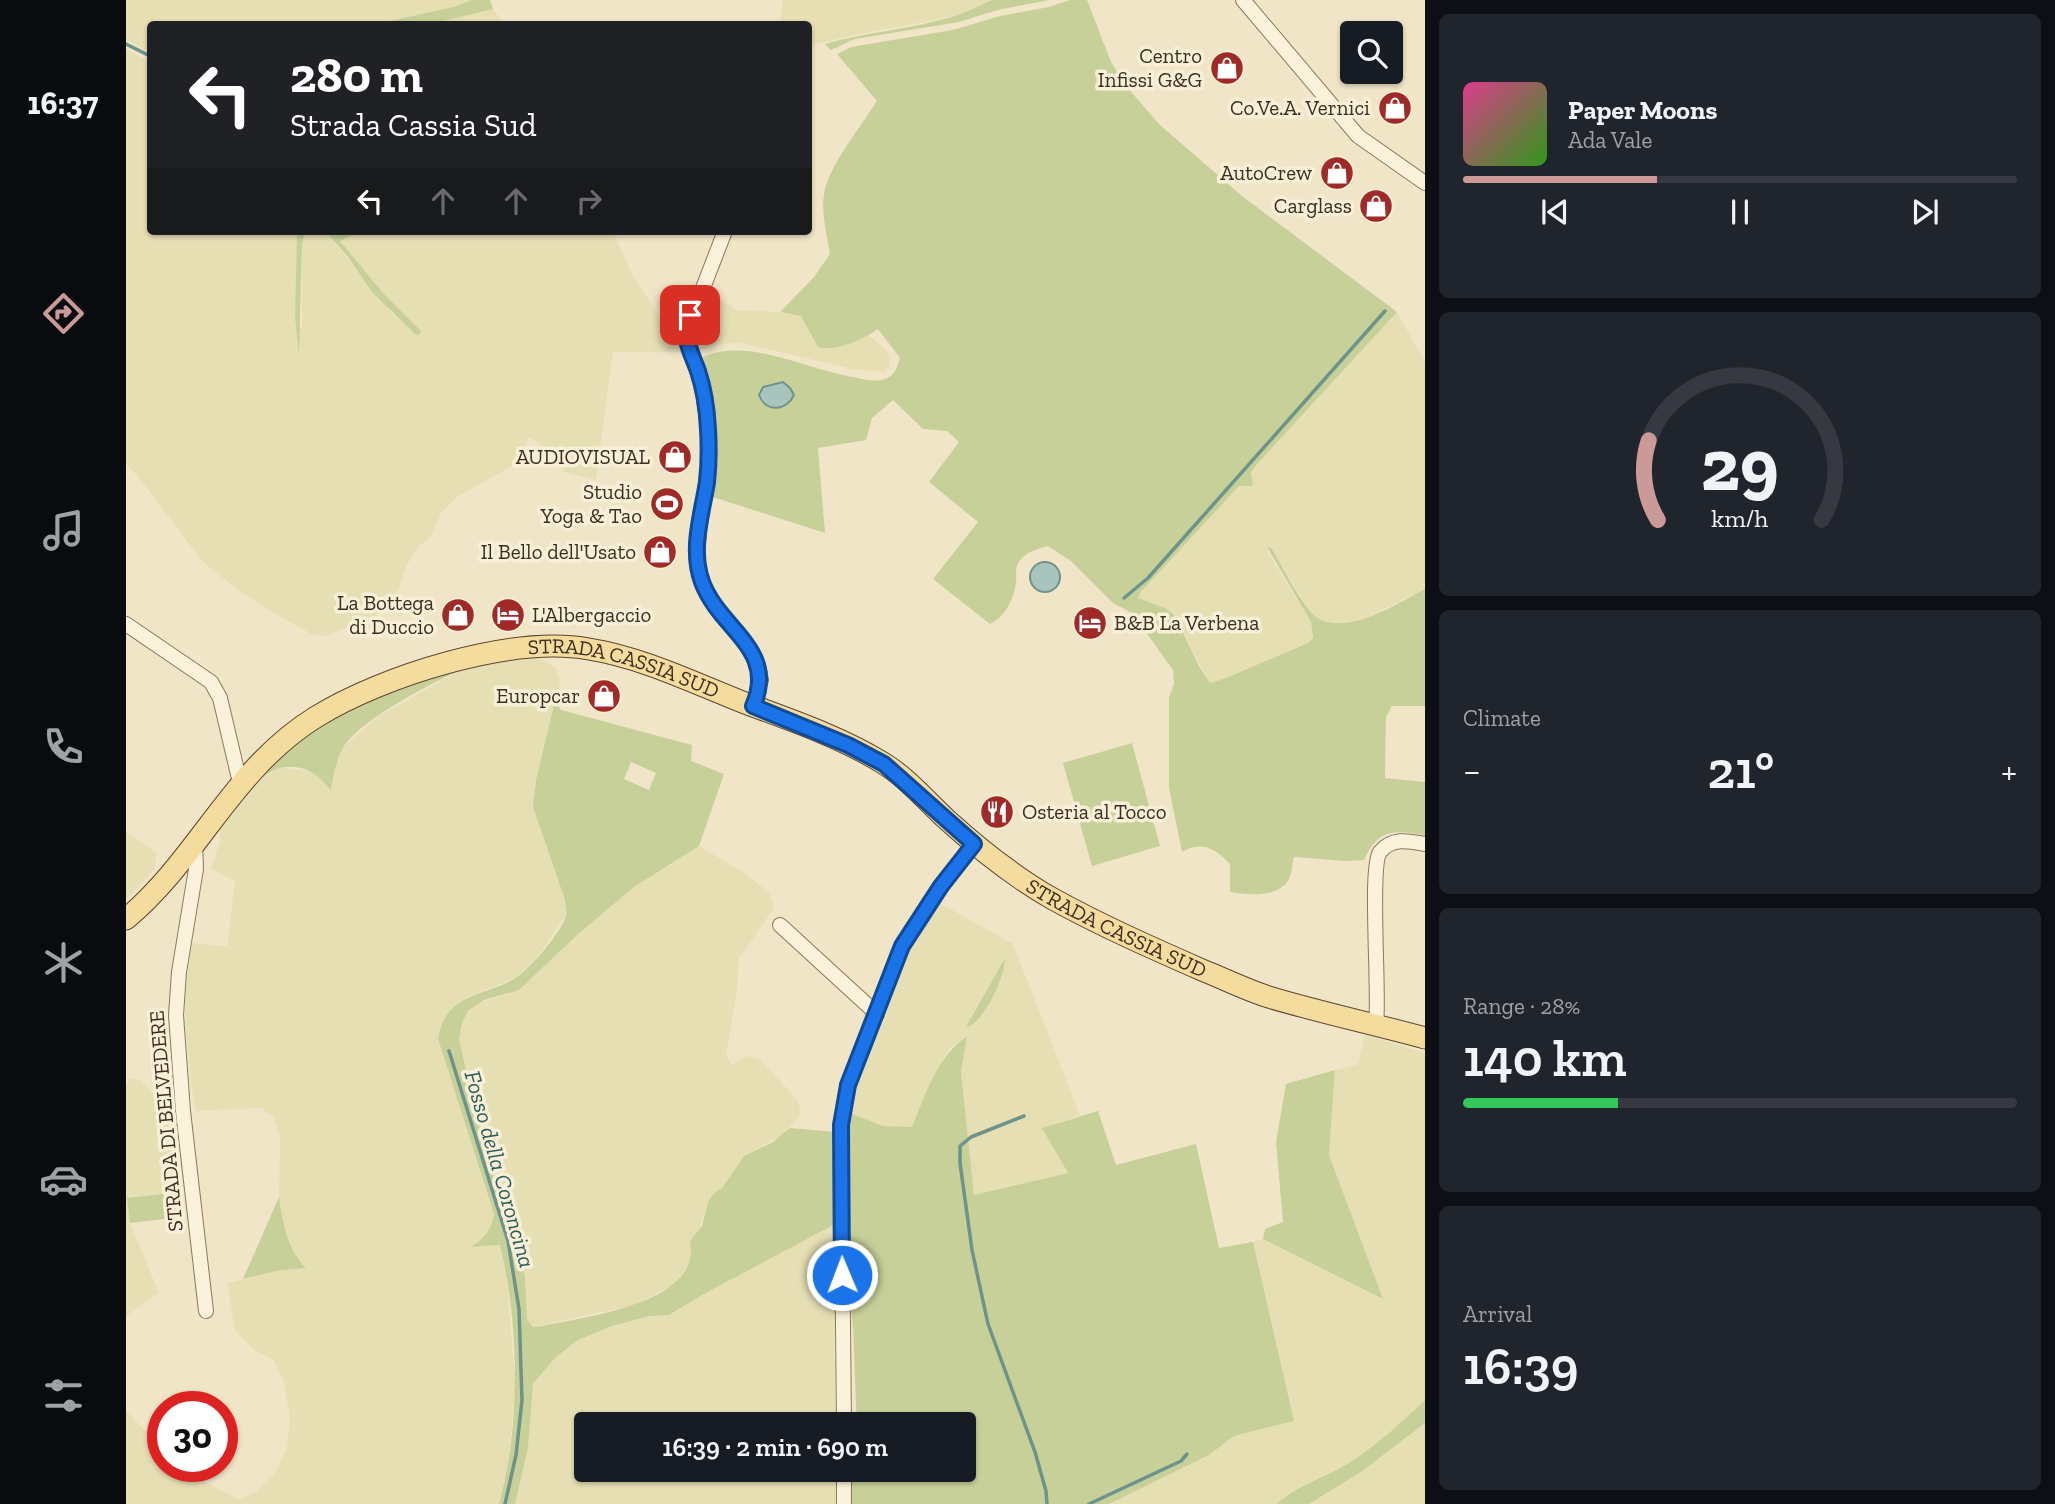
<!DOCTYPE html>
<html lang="en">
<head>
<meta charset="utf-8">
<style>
	:root { --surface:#171b24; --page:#20242c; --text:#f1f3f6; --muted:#9ea1a6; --line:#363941; --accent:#c99 }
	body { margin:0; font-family:"Zilla Slab",serif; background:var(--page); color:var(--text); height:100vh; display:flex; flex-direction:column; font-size:26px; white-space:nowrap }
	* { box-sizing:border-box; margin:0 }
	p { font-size:23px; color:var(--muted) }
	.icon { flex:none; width:38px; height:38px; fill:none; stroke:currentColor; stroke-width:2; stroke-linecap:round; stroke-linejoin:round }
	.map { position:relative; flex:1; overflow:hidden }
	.sheet { display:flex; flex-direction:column; gap:14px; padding:14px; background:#0d0f14; width:630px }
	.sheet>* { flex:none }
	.banner { position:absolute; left:21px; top:21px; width:665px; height:214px; border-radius:7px; box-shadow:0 2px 5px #0004; background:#202124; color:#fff; overflow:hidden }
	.tools { position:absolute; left:1214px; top:21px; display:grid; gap:14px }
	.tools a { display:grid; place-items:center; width:63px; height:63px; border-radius:7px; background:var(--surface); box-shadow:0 2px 5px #0004; font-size:35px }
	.speed { position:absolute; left:21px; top:1391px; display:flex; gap:14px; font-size:35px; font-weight:700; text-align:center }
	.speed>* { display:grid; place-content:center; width:91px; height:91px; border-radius:50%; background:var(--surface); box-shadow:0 2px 5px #0004; line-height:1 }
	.speed .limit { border:10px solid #d22; background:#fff; color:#111 }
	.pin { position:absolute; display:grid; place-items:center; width:60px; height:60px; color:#fff; margin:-30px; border-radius:14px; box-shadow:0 4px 10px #0006 }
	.me { position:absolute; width:77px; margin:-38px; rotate:359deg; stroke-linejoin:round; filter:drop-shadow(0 0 5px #0008) }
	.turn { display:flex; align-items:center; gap:24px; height:147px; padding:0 28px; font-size:32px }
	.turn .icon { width:91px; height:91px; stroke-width:2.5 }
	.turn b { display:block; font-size:49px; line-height:60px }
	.lanes { display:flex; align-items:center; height:66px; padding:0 28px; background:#0003; justify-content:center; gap:35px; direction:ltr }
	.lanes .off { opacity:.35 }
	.big { font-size:52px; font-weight:600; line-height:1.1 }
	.sheet .widget { flex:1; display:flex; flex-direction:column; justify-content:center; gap:10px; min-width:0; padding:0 24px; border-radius:10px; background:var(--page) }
	.sheet .dial { align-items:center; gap:0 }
	.dial svg { height:182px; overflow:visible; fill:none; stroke:var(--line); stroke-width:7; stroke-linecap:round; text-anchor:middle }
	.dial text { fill:var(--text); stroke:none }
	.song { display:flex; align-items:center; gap:21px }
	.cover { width:84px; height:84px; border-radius:10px; background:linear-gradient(135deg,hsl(330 70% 55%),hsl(110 70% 35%)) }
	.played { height:7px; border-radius:4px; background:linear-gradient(90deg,var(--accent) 35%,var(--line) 35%) }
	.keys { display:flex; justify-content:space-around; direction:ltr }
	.heat { display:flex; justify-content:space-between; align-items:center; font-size:38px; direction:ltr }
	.charge { height:10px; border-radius:5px; background:linear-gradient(90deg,#34c759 28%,var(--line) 0) }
	.trip { position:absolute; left:448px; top:1412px; width:402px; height:70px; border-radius:7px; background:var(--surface); box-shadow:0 2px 5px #0004; font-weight:600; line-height:70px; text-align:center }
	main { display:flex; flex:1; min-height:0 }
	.menu { display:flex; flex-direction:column; width:126px; justify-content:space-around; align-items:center; background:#090b0e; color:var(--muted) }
	.menu .icon { width:49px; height:49px }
	.menu .on { color:var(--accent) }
	.menu b { font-size:32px; color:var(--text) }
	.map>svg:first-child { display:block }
</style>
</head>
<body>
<main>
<nav class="menu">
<b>16:37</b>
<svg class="icon on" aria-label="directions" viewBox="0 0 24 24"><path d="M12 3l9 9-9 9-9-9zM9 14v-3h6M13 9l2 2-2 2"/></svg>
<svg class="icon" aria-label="music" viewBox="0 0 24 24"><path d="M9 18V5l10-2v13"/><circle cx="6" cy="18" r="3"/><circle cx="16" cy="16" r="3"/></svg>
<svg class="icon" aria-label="phone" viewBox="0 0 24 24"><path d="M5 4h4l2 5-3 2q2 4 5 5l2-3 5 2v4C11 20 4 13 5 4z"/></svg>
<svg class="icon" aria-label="climate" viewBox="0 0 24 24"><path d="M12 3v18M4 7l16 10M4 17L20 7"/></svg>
<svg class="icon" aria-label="car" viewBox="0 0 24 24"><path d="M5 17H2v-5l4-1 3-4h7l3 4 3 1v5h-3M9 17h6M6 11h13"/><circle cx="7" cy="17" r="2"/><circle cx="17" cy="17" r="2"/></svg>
<svg class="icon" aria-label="filters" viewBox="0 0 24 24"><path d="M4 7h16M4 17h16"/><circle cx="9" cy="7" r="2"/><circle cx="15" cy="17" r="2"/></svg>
</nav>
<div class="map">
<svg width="1299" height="1504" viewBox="0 0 1299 1504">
	<rect width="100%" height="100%" fill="#f1e5c7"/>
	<path fill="#e7dfb4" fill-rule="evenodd" d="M 0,0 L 346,0 L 327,7 L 250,24 L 24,24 L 24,52 L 0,40 Z
		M 657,0 L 866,0 L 836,13 L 810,20 L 737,33 L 683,46 L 682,24 L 654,24 Z
		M 367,9 L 378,24 L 304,23 Z
		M 0,49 L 24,62 L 24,231 L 171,231 L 169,316 L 176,329 L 176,245 L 179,231 L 199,231 L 269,317 L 295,331 L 257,293 L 216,244 L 214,240 L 217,238 L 236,231 L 487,231 L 506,274 L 557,352 L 487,352 L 470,480 L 438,472 L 426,453 L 403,437 L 391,463 L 331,497 L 315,513 L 305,537 L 294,545 L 280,566 L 269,600 L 263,607 L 245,618 L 199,636 L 187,635 L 146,612 L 113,591 L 77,562 L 14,479 L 0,464 Z
		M 594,299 L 611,310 L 654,312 L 675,316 L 718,345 L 743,335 L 762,352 L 764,365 L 758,372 L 727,369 L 614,343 L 590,344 L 571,351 L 567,334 L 570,322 Z
		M 1271,312 L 1299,362 L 1299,589 L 1242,617 L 1219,624 L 1206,624 L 1195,620 L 1184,612 L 1146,549 L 1141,547 L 1141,551 L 1185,622 L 1187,637 L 1182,643 L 1100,678 L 1084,683 L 1057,635 L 1053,623 L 1039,608 L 1012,598 L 1014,593 L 1113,486 L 1126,480 L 1125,472 L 1133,462 Z
		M 385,657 L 414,658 L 430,668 L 434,682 L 410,780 L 407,807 L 439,900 L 440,915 L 412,956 L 390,978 L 343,996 L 327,1007 L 312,1039 L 368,1215 L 366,1226 L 360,1236 L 346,1246 L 374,1245 L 380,1272 L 390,1389 L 380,1480 L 373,1504 L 0,1504 L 0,1411 L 37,1449 L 37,1466 L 53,1467 L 58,1472 L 113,1499 L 130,1492 L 148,1475 L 161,1448 L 164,1417 L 157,1379 L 147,1360 L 127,1349 L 109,1330 L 101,1283 L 150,1271 L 180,1268 L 170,1257 L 157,1225 L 153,1197 L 154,1138 L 148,1118 L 135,1108 L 70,1111 L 65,1084 L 59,1020 L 59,990 L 66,943 L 101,946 L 109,881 L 85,869 L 94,840 L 94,828 L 114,795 L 145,772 L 156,768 L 187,771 L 196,778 L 205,790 L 211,761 L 218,746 L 251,717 L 341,666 Z
		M 0,831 L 31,853 L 28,870 L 0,899 Z
		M 573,846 L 622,875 L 644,894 L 648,908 L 613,959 L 611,991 L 600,1056 L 606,1065 L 620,1056 L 632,1058 L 672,1100 L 675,1114 L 657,1135 L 618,1156 L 596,1188 L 588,1193 L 582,1202 L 563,1263 L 550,1283 L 509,1305 L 407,1327 L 401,1320 L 400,1315 L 399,1276 L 358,1147 L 333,1039 L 336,1023 L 339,1016 L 350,1004 L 393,990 L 449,937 L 508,887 Z
		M 812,902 L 887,944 L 954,1115 L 931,1123 L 926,1127 L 923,1140 L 942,1173 L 848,1196 L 835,1072 L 840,1036 L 824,1048 L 811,1069 L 786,1128 L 757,1126 L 740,1121 L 726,1114 L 732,1082 L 770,976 L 786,943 ZM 879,959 L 879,965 L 871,988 L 854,1017 L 841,1027 Z
		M 1239,1035 L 1299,1053 L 1299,1400 L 1259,1438 L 1220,1465 L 1169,1491 L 1151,1504 L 983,1504 L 1083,1455 L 1108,1436 L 1168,1421 L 1127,1242 L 1137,1239 L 1257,1299 L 1203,1155 L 1209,1070 L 1232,1064 Z
		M 4,1079 L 13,1079 L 39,1105 L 47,1128 L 52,1192 L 1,1198 L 4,1223 L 33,1293 L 0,1316 L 0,1085 Z
		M 711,1223 L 708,1353 L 710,1424 L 460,1424 L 460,1470 L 711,1470 L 712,1504 L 389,1504 L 402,1448 L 407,1384 L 429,1358 L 452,1340 L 486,1326 L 524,1316 L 543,1315 L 576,1295 Z
		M 1299,1423 L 1299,1504 L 1183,1504 L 1235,1472 Z"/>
	<path fill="#c8d09a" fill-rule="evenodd" d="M 346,0 L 364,0 L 367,9 L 305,24 L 291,23 L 250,24 L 327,7 Z
		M 866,0 L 923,0 L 872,10 L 833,22 L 729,39 L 705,50 L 699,44 C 744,31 792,29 837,13 C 847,9 856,4 866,0 Z
		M 944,0 L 961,0 L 985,62 L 1000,86 L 1034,125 L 1116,196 L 1271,312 L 1133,462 L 1125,472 L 1127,486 L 1113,486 L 1014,593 L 1012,598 L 1039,608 L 1048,615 L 1073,666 L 1084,683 L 1100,678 L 1182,643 L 1187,637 L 1185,622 L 1141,547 L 1146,549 C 1158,569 1169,592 1183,610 C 1210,644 1270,604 1299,589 L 1299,706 L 1266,706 L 1260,717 L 1259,778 L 1299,782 L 1299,835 C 1267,831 1254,827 1238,860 L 1220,861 L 1168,857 C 1166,864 1166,873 1163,879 C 1153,898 1122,895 1104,892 L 1104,864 C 1090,849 1076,840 1056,852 L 1043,788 L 1043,697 L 1048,684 L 1047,670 L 1006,613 L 987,603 L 945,561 L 922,546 C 911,549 896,553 891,566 C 889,571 891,578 890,583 C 888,599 879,617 864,624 L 807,579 L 852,522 L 803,482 L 833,442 L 821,431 L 797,429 L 767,400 L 746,418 L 740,440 L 692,448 L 699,533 L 587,497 C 591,448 592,406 574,359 C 618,334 685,372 732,378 C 741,380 750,382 759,379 C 769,375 771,368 774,358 L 752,329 C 736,340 710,352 692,347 L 675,316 L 654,312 L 688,277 L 704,254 C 701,234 695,214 698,194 C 702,167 736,125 751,101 L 711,54 L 725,47 L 827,30 L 874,16 L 923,7 Z
		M 171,231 L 179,231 L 176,245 L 173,355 L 169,316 Z
		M 199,231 L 236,231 L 214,241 L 257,293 L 295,331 L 294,334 L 290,335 L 246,292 L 222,257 Z
		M 341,666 C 308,683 235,718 217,748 C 210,761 207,776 205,791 C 192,771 170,760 146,771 C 135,777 126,789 118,799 L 114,795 L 142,764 L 206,716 L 264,691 Z
		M 429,701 L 435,710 L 566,745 L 565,761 L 598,774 L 573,846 L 508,887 L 449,937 L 393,990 L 358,1000 L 343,1010 L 336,1023 L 333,1039 L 358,1147 L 399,1276 L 401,1320 L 407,1327 L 416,1326 C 457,1317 577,1304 564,1241 L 576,1226 L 582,1202 L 588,1193 L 596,1188 L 618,1156 L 647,1142 L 664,1128 L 710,1132 L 711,1223 L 576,1295 L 543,1315 L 524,1316 L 486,1326 L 452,1340 L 429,1358 L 407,1384 L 402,1448 L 389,1504 L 373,1504 C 395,1426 393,1324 374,1245 L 345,1247 C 359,1237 365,1231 368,1214 L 312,1039 C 319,993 356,997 388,979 C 403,970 435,933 440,916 C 441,912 439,904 439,900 L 407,807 L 410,780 ZM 505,762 L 530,773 L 523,790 L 498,779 Z
		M 1006,743 L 1034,846 L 966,866 L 937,763 Z
		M 879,958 C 880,974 858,1024 840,1027 Z
		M 841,1036 L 835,1072 L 848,1195 L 942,1173 L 916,1128 L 972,1111 L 990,1165 L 1070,1144 L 1093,1248 L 1127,1242 L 1168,1421 L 1108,1436 L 1083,1455 L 983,1504 L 723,1504 L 723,1470 L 838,1470 L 838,1424 L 731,1424 C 729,1389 729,1353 726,1317 C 721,1251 712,1180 726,1114 L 757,1126 L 786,1127 C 801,1092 809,1059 841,1036 Z
		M 1209,1070 L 1203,1155 L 1257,1299 L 1137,1239 L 1139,1229 L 1157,1222 L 1150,1142 L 1160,1084 Z
		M 52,1192 L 55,1217 L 4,1223 L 1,1198 Z
		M 153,1197 C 157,1224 161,1248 180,1268 L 150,1271 L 117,1279 Z
		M 1299,1400 L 1299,1423 L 1235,1472 L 1183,1504 L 1151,1504 C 1171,1485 1199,1478 1223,1463 C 1251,1445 1275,1423 1299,1400 Z"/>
	<path fill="#a8c4bc" stroke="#6e938b" stroke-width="2" d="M 657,382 L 664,388 L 668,395 C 661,411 640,413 633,395 L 637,387 Z
		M904 577a15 15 0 1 1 30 0a15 15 0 1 1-30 0Z"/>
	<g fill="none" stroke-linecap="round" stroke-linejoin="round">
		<path stroke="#6e938b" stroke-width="3.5" d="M 0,44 L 24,56
			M 998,598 L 1022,578 L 1259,311
			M 323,1051 L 382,1241 L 393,1309 L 396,1400 L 390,1455 L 379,1504
			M 898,1116 L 845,1137 L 834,1146 L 834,1163 L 846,1250 L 862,1324 L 909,1452 L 920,1491 L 921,1504
			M 963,1504 L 1055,1461 L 1061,1454"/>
		<g stroke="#8d775b" stroke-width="16">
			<path id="minor" d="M 1117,0 L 1232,136 L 1299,183
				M 599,231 L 560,332 L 577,391 L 582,429 L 582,470 L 573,531 L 571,559 L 574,575 L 581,593 L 595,615 L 621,645 L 632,665 L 635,680 L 627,706
				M 0,624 L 85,682 L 94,698 L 114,783
				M 69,844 L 70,869 L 53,972 L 50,1015 L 57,1111 L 80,1311
				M 654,925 L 751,1014
				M 1250,1025 C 1254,994 1243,867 1254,852 C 1266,837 1283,841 1299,844
				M 718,1424 L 715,1125 L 722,1085 L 772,954 L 803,903 L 848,844
				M 718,1504 L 718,1470"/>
		</g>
		<g stroke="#5b452f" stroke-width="23">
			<g id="primary">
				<path id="s1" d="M 0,919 C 73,858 106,769 190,717 C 256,676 386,635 463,649 C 518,658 568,683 619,703 C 665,720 715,737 757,763 C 780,777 799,799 819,818 C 852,848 888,877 927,899 C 976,926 1026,948 1076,970 C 1099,979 1122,991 1146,998 C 1197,1013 1248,1024 1299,1038"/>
			</g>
		</g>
		<use href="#minor" stroke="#faf2db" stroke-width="14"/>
		<use href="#primary" stroke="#f4db9e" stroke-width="21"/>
	</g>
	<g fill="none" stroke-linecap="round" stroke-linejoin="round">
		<g stroke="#114b97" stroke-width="18">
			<path id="route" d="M 564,315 C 562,322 559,329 560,336 C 562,348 568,360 572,371 C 578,389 581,409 582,429 C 583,446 583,464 581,482 C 576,514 564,549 576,582 C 594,630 652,649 627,706 L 722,745 L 758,764 L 848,844 L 815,886 L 776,946 L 722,1085 L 715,1125 L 716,1275"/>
		</g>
		<use href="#route" stroke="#1a73e8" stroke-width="12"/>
	</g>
	<defs>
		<g id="shop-disc" transform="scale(1.75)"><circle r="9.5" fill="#9f2a28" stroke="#f7efd7"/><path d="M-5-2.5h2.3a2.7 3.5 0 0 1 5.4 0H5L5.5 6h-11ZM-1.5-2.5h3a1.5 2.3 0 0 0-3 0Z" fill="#fff"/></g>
		<g id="stadium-disc" transform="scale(1.75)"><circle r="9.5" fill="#9f2a28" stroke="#f7efd7"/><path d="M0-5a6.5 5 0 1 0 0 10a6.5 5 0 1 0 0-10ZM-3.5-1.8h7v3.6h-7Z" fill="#fff"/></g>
		<g id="hotel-disc" transform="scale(1.75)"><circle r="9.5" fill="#9f2a28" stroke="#f7efd7"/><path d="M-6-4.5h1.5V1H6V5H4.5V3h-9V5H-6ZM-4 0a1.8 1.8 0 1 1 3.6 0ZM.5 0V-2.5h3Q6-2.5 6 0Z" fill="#fff"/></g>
		<g id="restaurant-disc" transform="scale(1.75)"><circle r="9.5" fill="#9f2a28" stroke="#f7efd7"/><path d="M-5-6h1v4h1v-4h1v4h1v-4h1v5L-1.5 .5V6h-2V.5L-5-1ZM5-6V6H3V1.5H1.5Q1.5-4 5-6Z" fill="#fff"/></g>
	</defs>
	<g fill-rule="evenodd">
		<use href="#shop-disc" x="1101" y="68"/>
		<use href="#shop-disc" x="1269" y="108"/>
		<use href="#shop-disc" x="1211" y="173"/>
		<use href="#shop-disc" x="1250" y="206"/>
		<use href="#shop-disc" x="549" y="457"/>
		<use href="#stadium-disc" x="541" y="504"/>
		<use href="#shop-disc" x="534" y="552"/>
		<use href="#shop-disc" x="332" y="615"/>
		<use href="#hotel-disc" x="382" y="615"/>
		<use href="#hotel-disc" x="964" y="623"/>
		<use href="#shop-disc" x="478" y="696"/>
		<use href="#restaurant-disc" x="871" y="812"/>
	</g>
	<g text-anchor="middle" stroke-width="7" stroke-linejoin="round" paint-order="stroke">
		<g font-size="21" fill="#3d2e1f" stroke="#f7efd7" text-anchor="end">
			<text x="1076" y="63">Centro<tspan x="1076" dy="24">Infissi G&amp;G</tspan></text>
			<text x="1244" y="115">Co.Ve.A. Vernici</text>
			<text x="1186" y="180">AutoCrew</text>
			<text x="1226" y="213">Carglass</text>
			<text x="524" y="464">AUDIOVISUAL</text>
			<text x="516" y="499">Studio<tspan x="516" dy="24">Yoga &amp; Tao</tspan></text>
			<text x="510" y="559">Il Bello dell'Usato</text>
			<text x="308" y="610">La Bottega<tspan x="308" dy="24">di Duccio</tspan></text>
			<text x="406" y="622" text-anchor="start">L'Albergaccio</text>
			<text x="988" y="630" text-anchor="start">B&amp;B La Verbena</text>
			<text x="454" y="703">Europcar</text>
			<text x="896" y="819" text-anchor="start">Osteria al Tocco</text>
		</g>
		<g font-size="21" fill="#3d2e1f" stroke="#f7efd7">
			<text dy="7" stroke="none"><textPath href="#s1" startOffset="602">STRADA CASSIA SUD</textPath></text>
			<text dy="7" stroke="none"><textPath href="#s1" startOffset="1169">STRADA CASSIA SUD</textPath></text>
			<text transform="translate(40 1121) rotate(-95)" y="7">STRADA DI BELVEDERE</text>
		</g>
		<g font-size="23" font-style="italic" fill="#2e5d5b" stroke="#f7efd7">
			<text transform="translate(374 1169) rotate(74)" y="8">Fosso della Coroncina</text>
		</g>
	</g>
</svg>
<div class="tools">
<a><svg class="icon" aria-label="search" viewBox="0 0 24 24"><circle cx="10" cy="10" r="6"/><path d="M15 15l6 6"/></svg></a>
</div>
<div class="speed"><div class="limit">30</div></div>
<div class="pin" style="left:564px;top:315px;background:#d93025"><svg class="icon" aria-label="arrive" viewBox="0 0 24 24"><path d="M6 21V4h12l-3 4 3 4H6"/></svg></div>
<svg class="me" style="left:716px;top:1275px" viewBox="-20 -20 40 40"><circle r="17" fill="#1a73e8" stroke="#fff" stroke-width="3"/><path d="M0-11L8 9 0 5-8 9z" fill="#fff"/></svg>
<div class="trip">16:39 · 2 min · 690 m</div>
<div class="banner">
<div class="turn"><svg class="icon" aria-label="left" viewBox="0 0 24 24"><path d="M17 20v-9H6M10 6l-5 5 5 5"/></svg><div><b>280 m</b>Strada Cassia Sud</div></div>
<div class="lanes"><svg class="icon" aria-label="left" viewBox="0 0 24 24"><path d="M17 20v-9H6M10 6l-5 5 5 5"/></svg><svg class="icon off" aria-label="ahead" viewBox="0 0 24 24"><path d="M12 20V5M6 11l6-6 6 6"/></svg><svg class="icon off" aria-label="ahead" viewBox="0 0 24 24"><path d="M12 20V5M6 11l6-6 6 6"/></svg><svg class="icon off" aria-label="right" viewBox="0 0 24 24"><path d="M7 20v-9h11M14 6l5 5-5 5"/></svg></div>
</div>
</div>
<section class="sheet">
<div class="widget">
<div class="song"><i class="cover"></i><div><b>Paper Moons</b><p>Ada Vale</p></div></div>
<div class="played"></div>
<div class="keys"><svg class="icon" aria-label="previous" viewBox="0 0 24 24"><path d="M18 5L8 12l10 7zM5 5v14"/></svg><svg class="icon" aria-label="pause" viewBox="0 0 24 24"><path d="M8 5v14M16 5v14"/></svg><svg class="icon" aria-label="next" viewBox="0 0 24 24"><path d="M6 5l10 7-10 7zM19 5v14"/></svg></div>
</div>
<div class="widget dial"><svg viewBox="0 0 100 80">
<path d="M14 69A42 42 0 1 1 86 69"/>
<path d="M14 69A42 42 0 0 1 10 34" stroke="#c99"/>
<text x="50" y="56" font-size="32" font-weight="700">29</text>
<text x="50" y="72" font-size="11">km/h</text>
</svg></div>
<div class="widget"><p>Climate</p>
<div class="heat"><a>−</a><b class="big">21°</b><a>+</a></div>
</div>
<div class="widget"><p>Range · 28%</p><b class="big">140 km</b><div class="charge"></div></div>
<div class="widget"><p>Arrival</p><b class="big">16:39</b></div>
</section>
</main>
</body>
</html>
